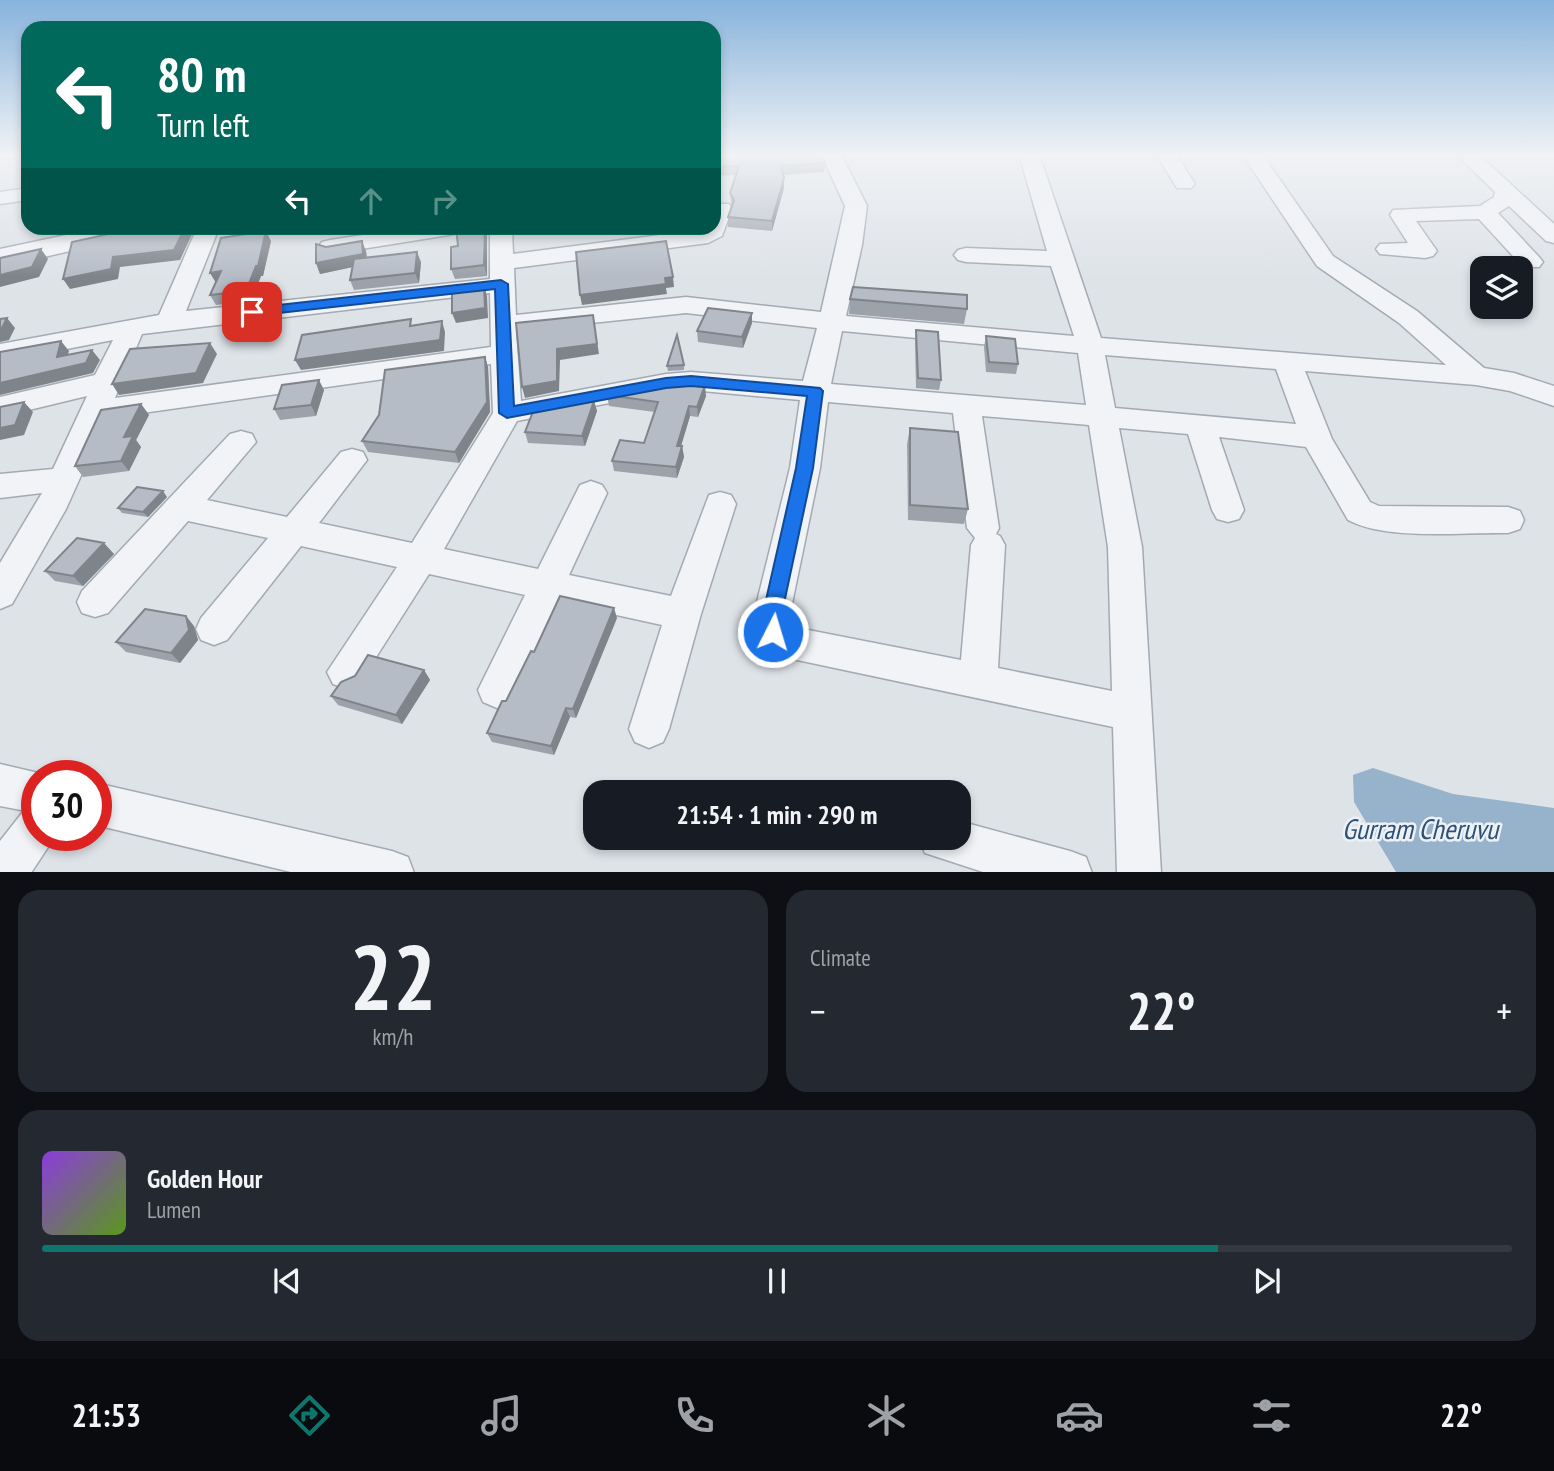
<!DOCTYPE html>
<html lang="en">
<head>
<meta charset="utf-8">
<style>
	:root { --surface:#171b24; --page:#242831; --text:#f1f3f6; --muted:#9ea1a6; --line:#363941; --accent:#0f766e }
	body { margin:0; font-family:"PT Sans Narrow",sans-serif; background:var(--page); color:var(--text); height:100vh; display:flex; flex-direction:column; font-size:26px; white-space:nowrap }
	* { box-sizing:border-box; margin:0 }
	p { font-size:23px; color:var(--muted) }
	.icon { flex:none; width:38px; height:38px; fill:none; stroke:currentColor; stroke-width:2; stroke-linecap:round; stroke-linejoin:round }
	.map { position:relative; height:872px; overflow:hidden }
	.drawer { display:flex; flex-direction:column; gap:18px; padding:18px; background:#0d0f14; flex:1 }
	.drawer>* { flex:none }
	.guide { position:absolute; left:21px; top:21px; width:700px; height:214px; border-radius:21px; box-shadow:0 4px 10px #0003; background:#00695c; color:#fff; overflow:hidden }
	.buttons { position:absolute; left:1470px; top:256px; display:grid; gap:14px }
	.buttons a { display:grid; place-items:center; width:63px; height:63px; border-radius:14px; background:var(--surface); box-shadow:0 4px 10px #0003; font-size:35px }
	.speed { position:absolute; left:21px; top:760px; display:flex; gap:14px; font-size:35px; font-weight:700; text-align:center }
	.speed>* { display:grid; place-content:center; width:91px; height:91px; border-radius:50%; background:var(--surface); box-shadow:0 4px 10px #0003; line-height:1 }
	.speed .limit { border:10px solid #d22; background:#fff; color:#111 }
	.pin { position:absolute; display:grid; place-items:center; width:60px; height:60px; color:#fff; margin:-30px; border-radius:14px; box-shadow:0 4px 10px #0006 }
	.me { position:absolute; width:77px; margin:-38px; rotate:5deg; stroke-linejoin:round; filter:drop-shadow(0 0 5px #0008) }
	.turn { display:flex; align-items:center; gap:24px; height:147px; padding:0 21px; font-size:32px }
	.turn .icon { width:91px; height:91px; stroke-width:2.5 }
	.turn b { display:block; font-size:49px; line-height:60px }
	.lanes { display:flex; align-items:center; height:66px; padding:0 21px; background:#0003; justify-content:center; gap:35px; direction:ltr }
	.lanes .off { opacity:.35 }
	.big { font-size:52px; font-weight:700; line-height:1.1 }
	.drawer .card { flex:1; display:flex; flex-direction:column; justify-content:center; gap:10px; min-width:0; padding:0 24px; border-radius:21px; background:var(--page) }
	.drawer .dial { align-items:center; gap:0 }
	.dial b { font-size:91px; line-height:1 }
	.song { display:flex; align-items:center; gap:21px }
	.cover { width:84px; height:84px; border-radius:10px; background:linear-gradient(135deg,hsl(270 70% 55%),hsl(90 70% 35%)) }
	.played { height:7px; border-radius:4px; background:linear-gradient(90deg,var(--accent) 80%,var(--line) 80%) }
	.keys { display:flex; justify-content:space-around; direction:ltr }
	.heat { display:flex; justify-content:space-between; align-items:center; font-size:38px; direction:ltr }
	.drawer .tiles { flex:1; display:grid; gap:18px; grid-template-columns:1fr 1fr }
	.card:last-child { grid-column:span 2 }
	.trip { position:absolute; left:583px; top:780px; width:388px; height:70px; border-radius:21px; background:var(--surface); box-shadow:0 4px 10px #0003; font-weight:700; line-height:70px; text-align:center }
	.menu { display:flex; height:112px; justify-content:space-around; align-items:center; background:#090b0e; color:var(--muted) }
	.menu .icon { width:49px; height:49px }
	.menu .active { color:var(--accent) }
	.menu b { font-size:32px; color:var(--text) }
	.map>svg:first-child { display:block }
</style>
</head>
<body>
<div class="map">
<svg width="1554" height="873" viewBox="0 0 1554 873">
	<rect width="100%" height="100%" fill="#dee3e8"/>
	<path fill="#97b2cb" d="M 1373,768 L 1453,794 L 1554,808 L 1554,872 L 1396,872 L 1354,802 L 1353,775 Z"/>
	<g fill="none" stroke-linecap="round" stroke-linejoin="round">
		<g stroke="#a3aab2" stroke-width="3">
			<path id="minor" d="M 821,154 L 841,154 L 867,206 L 862,245 L 846,316 L 1074,336 L 1051,266 L 966,262 L 958,260 L 954,255 L 958,250 L 966,248 L 1047,251 L 1019,154 L 1039,154 L 1101,338 L 1446,365 L 1399,323 L 1317,266 L 1242,154 L 1262,154 L 1333,256 L 1417,311 L 1484,368 L 1514,373 L 1554,386 L 1554,406 L 1510,391 L 1476,385 L 1305,371 L 1332,439 L 1370,502 L 1379,506 L 1508,507 L 1520,511 L 1524,520 L 1520,529 L 1508,533 C 1461,532 1388,541 1348,520 L 1306,447 L 1219,437 L 1244,510 L 1239,519 L 1228,522 L 1217,519 L 1212,510 L 1188,434 L 1119,428 L 1142,547 L 1161,873 L 1117,873 L 1113,727 L 783,657 C 765,650 757,641 752,622 L 790,468 L 800,400 L 691,390 L 666,392 L 517,421 L 444,549 L 538,569 L 580,485 L 591,481 L 602,485 L 607,493 L 569,575 L 671,596 L 709,495 L 720,492 L 731,495 L 736,504 L 701,614 L 669,729 L 663,742 L 649,748 L 635,742 L 629,729 L 662,625 L 557,602 L 511,702 L 497,708 L 483,702 L 478,690 L 525,595 L 429,574 L 359,684 L 346,689 L 333,684 L 327,672 L 397,567 L 301,546 L 227,640 L 214,645 L 201,640 L 196,629 L 201,618 L 268,538 L 188,521 L 108,613 L 95,617 L 82,613 L 77,602 L 82,591 L 230,434 L 241,431 L 252,434 L 256,442 L 207,500 L 287,517 L 341,452 L 352,449 L 363,452 L 367,460 L 319,523 L 412,543 L 493,413 L 491,364 L 107,418 L 66,509 L 12,604 L 0,609 L 0,563 L 42,493 L 0,498 L 0,474 L 53,469 L 87,396 L 0,417 L 0,397 L 95,375 L 113,340 L 0,362 L 0,344 L 159,315 L 197,228 L 219,228 L 186,311 L 490,279 L 490,228 L 512,228 L 513,254 L 714,228 L 714,204 L 729,204 L 732,209 L 722,236 L 708,243 L 514,268 L 516,315 L 686,297 L 821,312 L 845,206 ZM 490,293 L 491,347 L 115,398 L 142,334 ZM 686,313 L 817,328 L 803,381 L 691,372 L 666,374 L 521,401 L 516,331 ZM 842,331 L 1078,353 L 1086,405 L 831,384 ZM 1105,355 L 1276,369 L 1296,424 L 1115,408 ZM 828,402 L 953,413 L 967,528 L 975,538 L 971,545 L 961,660 L 793,627 L 788,623 L 820,468 ZM 982,416 L 1089,425 L 1108,547 L 1112,691 L 998,668 L 1005,545 L 1000,536 L 996,534 L 999,528 Z
				M 1156,154 L 1176,154 L 1195,184 L 1191,188 L 1177,188 Z
				M 1456,154 L 1478,154 L 1554,224 L 1554,243 L 1546,241 L 1509,206 L 1498,213 L 1539,257 L 1543,262 L 1539,267 L 1523,267 L 1479,219 L 1416,221 L 1437,251 L 1433,256 L 1425,258 L 1380,254 L 1376,249 L 1380,244 L 1408,243 L 1390,215 L 1393,210 L 1480,206 L 1494,197 L 1495,192 Z
				M 28,188 L 28,200 L 0,204 L 0,192 Z
				M 409,228 L 460,228 L 457,233 L 449,235 L 330,254 L 322,252 L 318,247 L 322,242 L 330,240 Z
				M 0,764 L 47,775 L 37,775 L 37,835 L 56,835 L 31,873 L 0,873 L 0,841 L 22,813 L 26,811 L 0,806 Z
				M 96,783 L 392,851 L 408,857 L 414,873 L 295,873 L 96,825 Z
				M 959,821 L 1070,851 L 1086,857 L 1092,873 L 986,873 L 925,853 L 918,838 L 959,838 Z"/>
		</g>
		<g stroke="#a3aab2" stroke-width="3">
			<path id="tertiary" d="M 99,228 L 149,228 L 145,234 L 0,267 L 0,249 Z"/>
		</g>
		<use href="#minor" fill="#f1f3f7" fill-rule="evenodd"/>
		<use href="#tertiary" fill="#f1f3f7" fill-rule="evenodd"/>
	</g>
	<path fill="#9ca2aa" d="M 714,154 L 825,163 L 824,172 L 783,175 L 784,188 L 772,231 L 728,227 L 728,217 L 732,205 L 731,202 L 730,193 L 736,175 L 714,176 Z
		M 487,233 L 487,276 L 455,279 L 451,269 L 458,246 Z
		M 271,241 L 263,276 L 261,276 L 251,301 L 216,305 L 210,295 Z
		M 326,247 L 366,251 L 367,257 L 421,262 L 419,283 L 354,290 L 350,280 L 352,267 L 320,274 L 316,263 Z
		M 850,299 L 967,309 L 964,324 L 849,314 Z
		M 752,323 L 743,348 L 698,342 L 697,331 Z
		M 916,330 L 941,380 L 939,390 L 916,388 L 915,340 Z
		M 986,336 L 1018,364 L 1016,374 L 986,372 L 984,347 Z
		M 485,357 L 488,367 L 490,412 L 459,463 L 368,452 L 362,441 Z
		M 684,365 L 684,370 L 668,371 L 667,366 Z
		M 324,390 L 316,416 L 280,420 L 274,409 Z
		M 607,395 L 706,396 L 698,417 L 690,416 L 681,446 L 682,446 L 684,457 L 677,478 L 614,471 L 612,461 L 644,443 L 655,412 L 609,406 Z
		M 594,401 L 597,411 L 585,446 L 528,443 L 525,432 Z
		M 141,404 L 149,415 L 136,440 L 141,447 L 129,471 L 83,477 L 75,466 Z
		M 910,428 L 968,509 L 964,524 L 908,520 L 907,444 Z
		M 167,497 L 148,517 L 122,513 L 118,508 Z
		M 114,554 L 83,586 L 55,581 L 45,571 Z
		M 617,618 L 576,718 L 570,717 L 554,755 L 492,742 L 487,733 L 534,652 Z
		M 194,626 L 198,640 L 180,663 L 126,652 L 116,642 Z
		M 424,670 L 430,680 L 402,724 L 338,705 L 331,696 L 355,676 Z"/>
	<path fill="#7f848b" d="M 784,178 L 784,188 L 772,231 L 772,221 Z
		M 185,228 L 195,228 L 180,260 L 120,267 L 118,279 L 70,289 L 63,279 L 113,257 Z
		M 485,228 L 486,228 L 487,233 L 487,276 L 484,265 Z
		M 266,231 L 271,241 L 263,276 L 261,276 L 251,301 L 246,291 Z
		M 362,241 L 366,251 L 367,264 L 320,274 L 316,263 Z
		M 41,249 L 48,259 L 39,277 L 0,287 L 0,275 Z
		M 417,252 L 421,262 L 419,283 L 415,273 Z
		M 221,271 L 216,283 L 210,273 Z
		M 673,277 L 674,287 L 666,288 L 667,294 L 582,305 L 580,295 Z
		M 484,286 L 487,296 L 488,318 L 456,323 L 452,313 Z
		M 752,313 L 752,323 L 743,348 L 742,337 Z
		M 593,315 L 599,354 L 560,360 L 559,391 L 525,398 L 522,387 L 557,349 Z
		M 7,318 L 15,328 L 9,340 L 0,342 L 0,330 Z
		M 442,321 L 445,332 L 444,351 L 301,370 L 295,360 Z
		M 61,341 L 69,351 L 64,367 L 57,357 Z
		M 210,343 L 217,354 L 203,383 L 119,395 L 112,384 Z
		M 92,350 L 100,360 L 93,373 L 0,395 L 0,383 Z
		M 485,357 L 488,367 L 490,412 L 459,463 L 455,452 Z
		M 319,380 L 324,390 L 316,416 L 311,405 Z
		M 705,385 L 706,396 L 698,417 L 697,407 Z
		M 594,401 L 597,411 L 585,446 L 582,436 Z
		M 24,402 L 33,412 L 24,435 L 0,440 L 0,428 Z
		M 141,404 L 149,415 L 136,440 L 141,447 L 129,471 L 121,461 L 124,437 Z
		M 689,406 L 690,416 L 678,456 L 677,446 Z
		M 682,446 L 684,457 L 677,478 L 676,467 Z
		M 163,491 L 167,497 L 148,517 L 143,512 Z
		M 104,543 L 114,554 L 83,586 L 73,576 Z
		M 614,608 L 617,618 L 576,718 L 573,709 Z
		M 186,616 L 194,626 L 198,640 L 180,663 L 171,653 Z
		M 424,670 L 430,680 L 402,724 L 396,715 Z
		M 566,708 L 570,717 L 554,755 L 551,746 Z"/>
	<path fill="#b5bcc6" stroke="#7f848b" stroke-width="2" d="M 714,154 L 822,154 L 825,163 L 781,166 L 784,178 L 772,221 L 728,217 L 734,200 L 730,193 L 739,166 L 714,167 Z
		M 136,228 L 185,228 L 174,250 L 113,257 L 111,269 L 63,279 L 72,242 Z
		M 456,228 L 485,228 L 484,265 L 451,269 L 451,247 L 458,246 Z
		M 266,231 L 258,266 L 256,266 L 246,291 L 210,295 L 221,271 L 210,273 L 221,238 Z
		M 362,241 L 363,254 L 316,263 L 316,244 L 326,247 Z
		M 666,241 L 673,277 L 665,278 L 666,284 L 580,295 L 576,252 Z
		M 41,249 L 32,267 L 0,275 L 0,258 Z
		M 417,252 L 415,273 L 350,280 L 354,259 Z
		M 484,286 L 485,308 L 452,313 L 452,289 Z
		M 853,287 L 967,295 L 967,309 L 850,299 Z
		M 708,308 L 752,313 L 742,337 L 697,331 Z
		M 593,315 L 597,344 L 557,349 L 557,381 L 522,387 L 516,323 Z
		M 7,318 L 1,330 L 0,330 L 0,319 Z
		M 411,319 L 410,326 L 442,321 L 440,340 L 295,360 L 302,335 Z
		M 916,330 L 938,332 L 941,380 L 918,378 Z
		M 677,335 L 684,365 L 667,366 Z
		M 986,336 L 1015,339 L 1018,364 L 989,362 Z
		M 61,341 L 57,357 L 92,350 L 86,363 L 0,383 L 0,352 Z
		M 210,343 L 196,373 L 112,384 L 130,349 Z
		M 485,357 L 487,402 L 455,452 L 362,441 L 379,415 L 385,370 Z
		M 319,380 L 311,405 L 274,409 L 282,385 Z
		M 690,382 L 705,385 L 697,407 L 689,406 L 677,446 L 682,446 L 676,467 L 612,461 L 620,440 L 644,443 L 658,402 L 607,395 L 665,384 Z
		M 581,400 L 594,401 L 582,436 L 525,432 L 534,409 Z
		M 24,402 L 15,425 L 0,428 L 0,407 Z
		M 141,404 L 124,437 L 133,436 L 121,461 L 75,466 L 101,410 Z
		M 910,428 L 958,432 L 968,509 L 910,505 Z
		M 137,487 L 163,491 L 143,512 L 118,508 Z
		M 77,538 L 104,543 L 73,576 L 45,571 Z
		M 560,596 L 614,608 L 573,709 L 566,708 L 551,746 L 487,733 L 502,701 L 506,701 L 531,651 L 534,652 Z
		M 145,609 L 186,616 L 189,630 L 171,653 L 116,642 Z
		M 368,655 L 424,670 L 396,715 L 331,696 L 341,682 L 355,676 Z"/>
	<linearGradient id="sky" x2="0" y2="1"><stop stop-color="#87b3dc"/><stop offset="0.56" stop-color="#f0f2f5"/><stop offset="1" stop-color="#f0f2f5" stop-opacity="0"/></linearGradient>
	<rect width="1554" height="277" fill="url(#sky)"/>
	<path fill="#1a73e8" stroke="#114b97" stroke-width="2" d="M 501,280 L 508,284 L 514,406 L 666,378 L 691,376 L 820,388 L 823,391 L 813,468 L 780,622 L 783,632 L 780,638 L 773,640 L 766,638 L 761,622 L 796,468 L 807,396 L 691,386 L 666,388 L 507,418 L 499,413 L 495,289 L 252,316 L 245,312 L 252,308 Z"/>
	<g text-anchor="middle" stroke-width="5" stroke-linejoin="round" paint-order="stroke">
		<g font-size="28" font-style="italic" fill="#2e5276" stroke="#edf1f6">
			<text x="1420" y="839">Gurram Cheruvu</text>
		</g>
	</g>
</svg>
<div class="buttons">
<a><svg class="icon" aria-label="layers" viewBox="0 0 24 24"><path d="M12 4l9 5-9 5-9-5zM3 14l9 5 9-5"/></svg></a>
</div>
<div class="speed"><div class="limit">30</div></div>
<div class="pin" style="left:252px;top:312px;background:#d93025"><svg class="icon" aria-label="arrive" viewBox="0 0 24 24"><path d="M6 21V4h12l-3 4 3 4H6"/></svg></div>
<svg class="me" style="left:773px;top:632px" viewBox="-20 -20 40 40"><circle r="17" fill="#1a73e8" stroke="#fff" stroke-width="3"/><path d="M0-11L8 9 0 5-8 9z" fill="#fff"/></svg>
<div class="trip">21:54 · 1 min · 290 m</div>
<div class="guide">
<div class="turn"><svg class="icon" aria-label="left" viewBox="0 0 24 24"><path d="M17 20v-9H6M10 6l-5 5 5 5"/></svg><div><b>80 m</b>Turn left</div></div>
<div class="lanes"><svg class="icon" aria-label="left" viewBox="0 0 24 24"><path d="M17 20v-9H6M10 6l-5 5 5 5"/></svg><svg class="icon off" aria-label="ahead" viewBox="0 0 24 24"><path d="M12 20V5M6 11l6-6 6 6"/></svg><svg class="icon off" aria-label="right" viewBox="0 0 24 24"><path d="M7 20v-9h11M14 6l5 5-5 5"/></svg></div>
</div>
</div>
<section class="drawer">
<div class="tiles">
<div class="card dial"><b>22</b><p>km/h</p></div>
<div class="card"><p>Climate</p>
<div class="heat"><a>−</a><b class="big">22°</b><a>+</a></div>
</div>
<div class="card">
<div class="song"><i class="cover"></i><div><b>Golden Hour</b><p>Lumen</p></div></div>
<div class="played"></div>
<div class="keys"><svg class="icon" aria-label="previous" viewBox="0 0 24 24"><path d="M18 5L8 12l10 7zM5 5v14"/></svg><svg class="icon" aria-label="pause" viewBox="0 0 24 24"><path d="M8 5v14M16 5v14"/></svg><svg class="icon" aria-label="next" viewBox="0 0 24 24"><path d="M6 5l10 7-10 7zM19 5v14"/></svg></div>
</div>
</div>
</section>
<nav class="menu">
<b>21:53</b>
<svg class="icon active" aria-label="directions" viewBox="0 0 24 24"><path d="M12 3l9 9-9 9-9-9zM9 14v-3h6M13 9l2 2-2 2"/></svg>
<svg class="icon" aria-label="music" viewBox="0 0 24 24"><path d="M9 18V5l10-2v13"/><circle cx="6" cy="18" r="3"/><circle cx="16" cy="16" r="3"/></svg>
<svg class="icon" aria-label="phone" viewBox="0 0 24 24"><path d="M5 4h4l2 5-3 2q2 4 5 5l2-3 5 2v4C11 20 4 13 5 4z"/></svg>
<svg class="icon" aria-label="climate" viewBox="0 0 24 24"><path d="M12 3v18M4 7l16 10M4 17L20 7"/></svg>
<svg class="icon" aria-label="car" viewBox="0 0 24 24"><path d="M5 17H2v-5l4-1 3-4h7l3 4 3 1v5h-3M9 17h6M6 11h13"/><circle cx="7" cy="17" r="2"/><circle cx="17" cy="17" r="2"/></svg>
<svg class="icon" aria-label="filters" viewBox="0 0 24 24"><path d="M4 7h16M4 17h16"/><circle cx="9" cy="7" r="2"/><circle cx="15" cy="17" r="2"/></svg>
<b>22°</b>
</nav>
</body>
</html>
